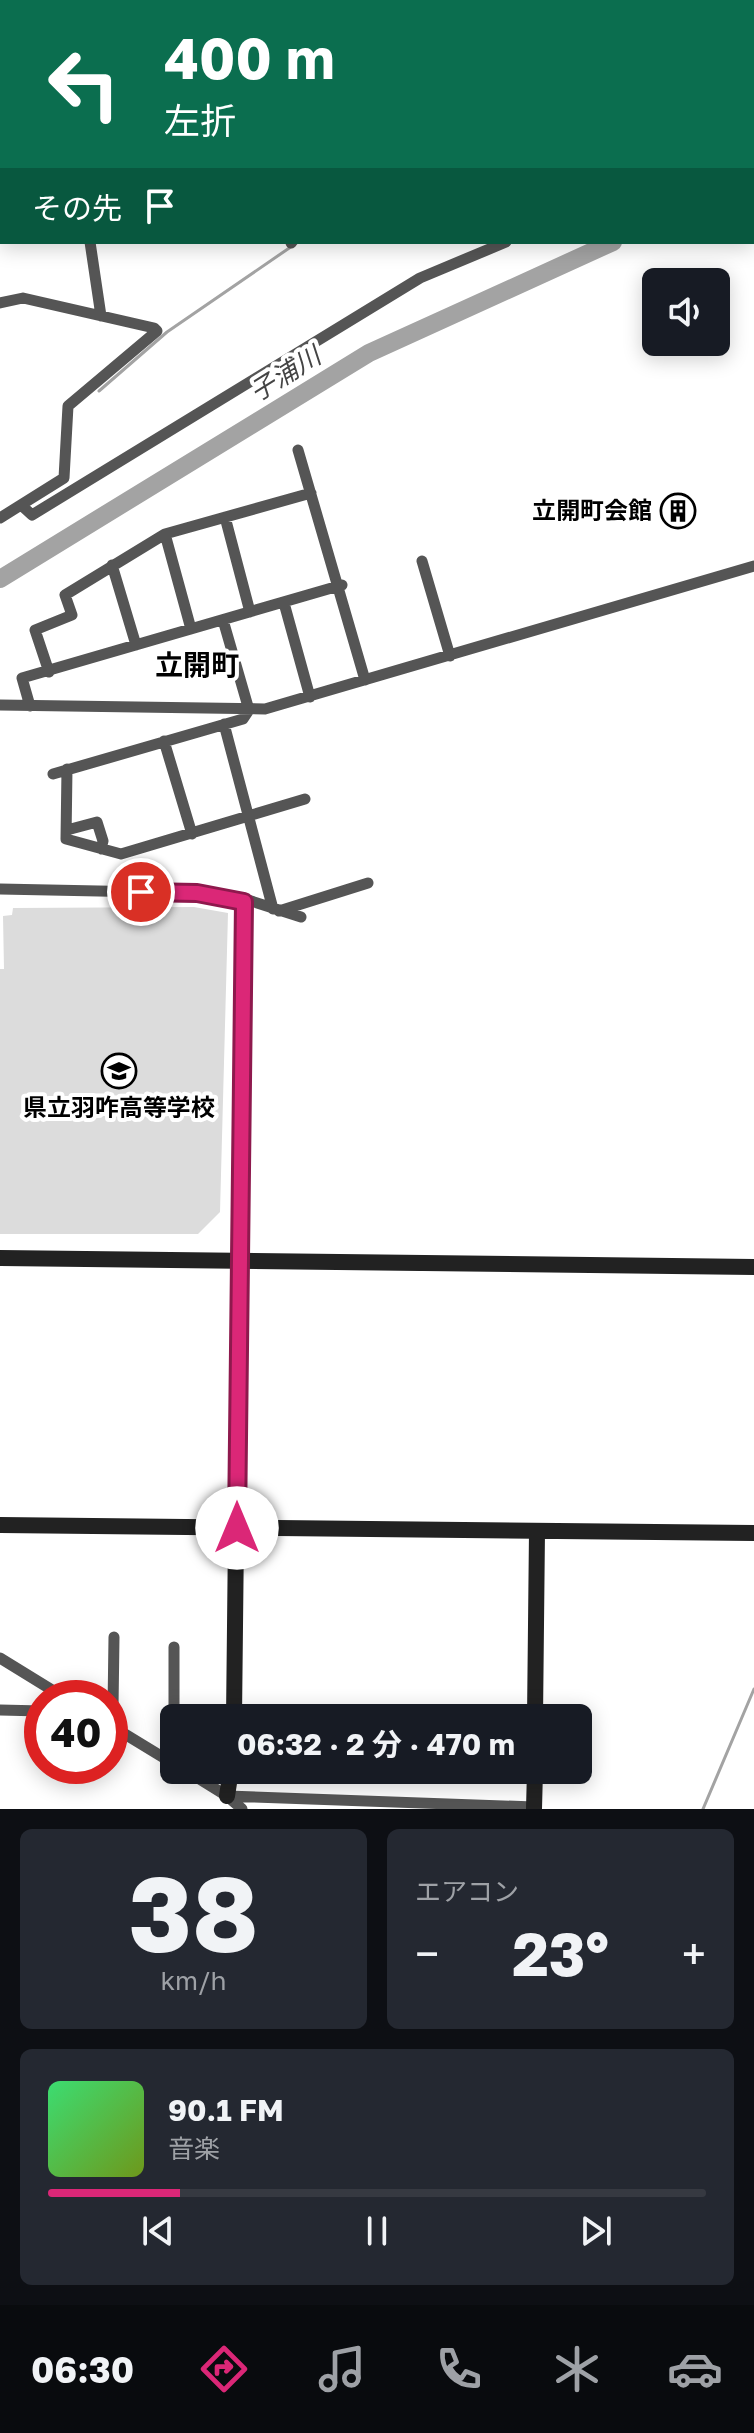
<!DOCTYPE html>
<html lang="ja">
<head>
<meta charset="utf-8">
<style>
	:root { --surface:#171b24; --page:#242831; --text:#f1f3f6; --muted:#9ea1a6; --line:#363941; --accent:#db2777 }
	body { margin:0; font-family:"Golos Text","Noto Sans JP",sans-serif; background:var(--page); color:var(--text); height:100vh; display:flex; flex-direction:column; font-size:30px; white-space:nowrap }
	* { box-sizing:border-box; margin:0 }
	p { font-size:26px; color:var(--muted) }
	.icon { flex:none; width:44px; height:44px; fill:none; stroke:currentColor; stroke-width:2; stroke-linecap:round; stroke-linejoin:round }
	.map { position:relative; height:1809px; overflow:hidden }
	.drawer { display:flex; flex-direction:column; gap:20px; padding:20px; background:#0d0f14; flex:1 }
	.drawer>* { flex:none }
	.top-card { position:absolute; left:0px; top:0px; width:754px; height:244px; box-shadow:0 4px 20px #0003; background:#0b6e4f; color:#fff; overflow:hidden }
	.buttons { position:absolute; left:642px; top:268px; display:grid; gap:16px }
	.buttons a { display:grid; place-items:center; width:88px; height:88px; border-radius:12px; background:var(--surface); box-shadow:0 4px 20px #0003; font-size:40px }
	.speed { position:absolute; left:24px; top:1680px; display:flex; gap:16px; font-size:40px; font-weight:700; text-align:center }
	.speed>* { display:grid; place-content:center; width:104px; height:104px; border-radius:50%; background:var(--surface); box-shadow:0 4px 20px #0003; line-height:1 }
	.speed .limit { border:12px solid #d22; background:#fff; color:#111 }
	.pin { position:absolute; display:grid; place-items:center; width:68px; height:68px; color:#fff; margin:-34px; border:4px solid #fff; border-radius:50%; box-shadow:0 2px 8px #0007 }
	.me { position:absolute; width:88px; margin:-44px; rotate:0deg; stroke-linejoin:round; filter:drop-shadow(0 0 6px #0008) }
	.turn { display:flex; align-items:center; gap:28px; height:168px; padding:0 32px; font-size:36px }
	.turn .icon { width:104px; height:104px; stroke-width:2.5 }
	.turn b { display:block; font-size:56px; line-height:68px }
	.then { display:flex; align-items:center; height:76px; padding:0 32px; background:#0003; gap:16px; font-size:30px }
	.big { font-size:60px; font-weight:700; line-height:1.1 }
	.drawer .tile { flex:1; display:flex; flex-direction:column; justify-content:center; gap:12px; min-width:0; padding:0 28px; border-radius:12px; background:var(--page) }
	.drawer .dial { align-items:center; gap:0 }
	.dial b { font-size:104px; line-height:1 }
	.song { display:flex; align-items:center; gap:24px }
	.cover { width:96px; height:96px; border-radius:12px; background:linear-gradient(135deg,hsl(140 70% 55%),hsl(80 70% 35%)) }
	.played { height:8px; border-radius:4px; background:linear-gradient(90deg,var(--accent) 20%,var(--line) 20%) }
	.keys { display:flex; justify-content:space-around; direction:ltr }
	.heat { display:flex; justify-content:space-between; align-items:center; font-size:44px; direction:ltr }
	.drawer .tiles { flex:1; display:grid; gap:20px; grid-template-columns:1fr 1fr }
	.tile:last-child { grid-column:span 2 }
	.trip { position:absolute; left:160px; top:1704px; width:432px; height:80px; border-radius:12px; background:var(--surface); box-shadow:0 4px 20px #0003; font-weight:700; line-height:80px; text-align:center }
	.menu { display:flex; height:128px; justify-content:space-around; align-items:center; background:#090b0e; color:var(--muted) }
	.menu .icon { width:56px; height:56px }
	.menu .current { color:var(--accent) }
	.menu b { font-size:36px; color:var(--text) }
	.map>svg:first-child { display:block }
</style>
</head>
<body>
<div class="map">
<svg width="754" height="1809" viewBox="0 0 754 1809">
	<rect width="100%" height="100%" fill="#fff"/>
	<path fill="#dcdcdc" d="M 194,907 L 228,913 L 220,1212 L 198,1234 L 0,1234 L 0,969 L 4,969 L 3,916 L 12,915 L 13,908 Z"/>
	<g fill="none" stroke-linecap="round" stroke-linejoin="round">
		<path stroke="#a3a3a3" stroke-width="3" d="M 678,0 L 680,2
			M 752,83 L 754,84
			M 99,391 L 167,332 L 298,242
			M 703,1809 L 754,1689"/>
		<path stroke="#a3a3a3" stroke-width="18" d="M 752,227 L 754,227
			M 0,579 L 369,353 L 613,242"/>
		<path stroke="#555" stroke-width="11" d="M 664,0 L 665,2
			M 245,2 L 245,0
			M 0,43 L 2,43
			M 752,126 L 754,130
			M 0,144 L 2,144
			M 752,193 L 754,193
			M 90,242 L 101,316
			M 291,243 L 292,242
			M 0,303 L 23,298 L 154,328 L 157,331 L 68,406 L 64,478 L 0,518
			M 298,450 L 365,680
			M 21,505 L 32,515 L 420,278 L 506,242
			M 225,517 L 250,612
			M 165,534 L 191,629
			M 422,561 L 450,656
			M 112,565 L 136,645
			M 284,603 L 310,697
			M 49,672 L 35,630 L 72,615 L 65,595 L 165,534 L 311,493
			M 0,705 L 265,709 L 754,566
			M 30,706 L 22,678 L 342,585
			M 224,724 L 273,909
			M 164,741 L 192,834
			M 67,769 L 66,839 L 121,854 L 305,799
			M 53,774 L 243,719 L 249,710 L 223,620
			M 67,830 L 97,822 L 103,841 L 101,849
			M 0,889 L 197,893 L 244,902 L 239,1259
			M 244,902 L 248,900 L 301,917
			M 279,911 L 368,883
			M 174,1647 L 174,1718
			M 0,1658 L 65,1698
			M 0,1710 L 42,1711
			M 110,1715 L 113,1708 L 114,1637
			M 110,1725 L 174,1764
			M 185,1770 L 227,1796 L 242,1809
			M 227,1796 L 534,1807"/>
		<path stroke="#222" stroke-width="16" d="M 0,1258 L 754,1267
			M 0,1525 L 754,1533
			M 234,1718 L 239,1259
			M 535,1718 L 537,1531
			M 227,1796 L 231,1770
			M 534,1809 L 535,1770"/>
	</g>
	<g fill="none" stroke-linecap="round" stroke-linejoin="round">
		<g stroke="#8e194d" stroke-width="20">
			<path id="route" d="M 141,892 L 197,893 L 244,902 L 237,1528"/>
		</g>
		<use href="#route" stroke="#db2777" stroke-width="14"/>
	</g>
	<defs>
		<g id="building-ring" transform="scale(1.8)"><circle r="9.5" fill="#fff" stroke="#000" stroke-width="1.5"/><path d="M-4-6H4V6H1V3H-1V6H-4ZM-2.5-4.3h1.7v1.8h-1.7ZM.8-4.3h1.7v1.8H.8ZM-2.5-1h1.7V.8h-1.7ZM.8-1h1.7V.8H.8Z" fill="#000"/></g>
		<g id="school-ring" transform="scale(1.8)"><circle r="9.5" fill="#fff" stroke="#000" stroke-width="1.5"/><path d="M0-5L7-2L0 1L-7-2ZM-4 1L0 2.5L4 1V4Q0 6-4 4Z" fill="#000"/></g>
	</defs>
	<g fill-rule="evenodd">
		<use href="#building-ring" x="678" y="511"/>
		<use href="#school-ring" x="119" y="1071"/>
	</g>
	<g text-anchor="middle" stroke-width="8" stroke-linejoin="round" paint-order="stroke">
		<g font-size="24" font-weight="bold" fill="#000" stroke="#fff" text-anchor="end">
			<text x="652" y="519">立開町会館</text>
			<text x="119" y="1116" text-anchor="middle">県立羽咋高等学校</text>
		</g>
		<g font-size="26" font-style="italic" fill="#444" stroke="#fff">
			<text transform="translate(285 374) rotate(-32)" y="9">子浦川</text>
		</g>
		<g font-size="28" font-weight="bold" fill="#000" stroke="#fff">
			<text x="197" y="675">立開町</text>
		</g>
	</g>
</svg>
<div class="buttons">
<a><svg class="icon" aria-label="sound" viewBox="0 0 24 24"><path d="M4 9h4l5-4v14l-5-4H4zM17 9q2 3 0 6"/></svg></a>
</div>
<div class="speed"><div class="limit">40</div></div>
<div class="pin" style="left:141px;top:892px;background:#d93025"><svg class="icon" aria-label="arrive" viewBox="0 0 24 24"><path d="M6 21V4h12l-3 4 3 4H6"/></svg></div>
<svg class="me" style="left:237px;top:1528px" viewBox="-20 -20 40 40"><circle r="19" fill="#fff"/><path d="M0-13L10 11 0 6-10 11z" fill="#db2777"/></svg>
<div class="trip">06:32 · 2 分 · 470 m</div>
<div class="top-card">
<div class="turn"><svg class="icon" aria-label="left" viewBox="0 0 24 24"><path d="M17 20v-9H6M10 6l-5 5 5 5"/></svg><div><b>400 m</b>左折</div></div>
<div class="then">その先<svg class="icon" aria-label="arrive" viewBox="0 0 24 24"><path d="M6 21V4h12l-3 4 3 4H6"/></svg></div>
</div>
</div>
<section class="drawer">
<div class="tiles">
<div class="tile dial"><b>38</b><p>km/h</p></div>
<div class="tile"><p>エアコン</p>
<div class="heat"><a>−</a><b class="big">23°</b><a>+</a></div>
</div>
<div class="tile">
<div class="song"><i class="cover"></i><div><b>90.1 FM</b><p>音楽</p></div></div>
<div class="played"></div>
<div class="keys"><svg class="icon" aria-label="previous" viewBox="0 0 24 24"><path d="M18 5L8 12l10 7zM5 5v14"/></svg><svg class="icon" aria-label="pause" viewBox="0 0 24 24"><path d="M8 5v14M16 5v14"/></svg><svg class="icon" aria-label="next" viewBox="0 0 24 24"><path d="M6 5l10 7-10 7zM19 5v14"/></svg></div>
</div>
</div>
</section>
<nav class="menu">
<b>06:30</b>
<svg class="icon current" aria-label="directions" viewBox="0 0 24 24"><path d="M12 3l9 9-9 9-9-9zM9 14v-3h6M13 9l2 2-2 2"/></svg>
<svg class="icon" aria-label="music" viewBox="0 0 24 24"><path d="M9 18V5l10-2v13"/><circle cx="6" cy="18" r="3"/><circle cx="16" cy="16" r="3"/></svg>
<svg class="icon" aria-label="phone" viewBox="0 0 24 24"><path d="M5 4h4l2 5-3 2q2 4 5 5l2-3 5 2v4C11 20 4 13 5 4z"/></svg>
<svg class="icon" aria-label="climate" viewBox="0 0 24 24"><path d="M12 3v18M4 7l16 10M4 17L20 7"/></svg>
<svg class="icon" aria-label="car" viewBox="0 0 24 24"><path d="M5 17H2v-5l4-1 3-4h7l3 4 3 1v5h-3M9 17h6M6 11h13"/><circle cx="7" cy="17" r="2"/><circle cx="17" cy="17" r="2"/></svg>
</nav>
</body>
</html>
